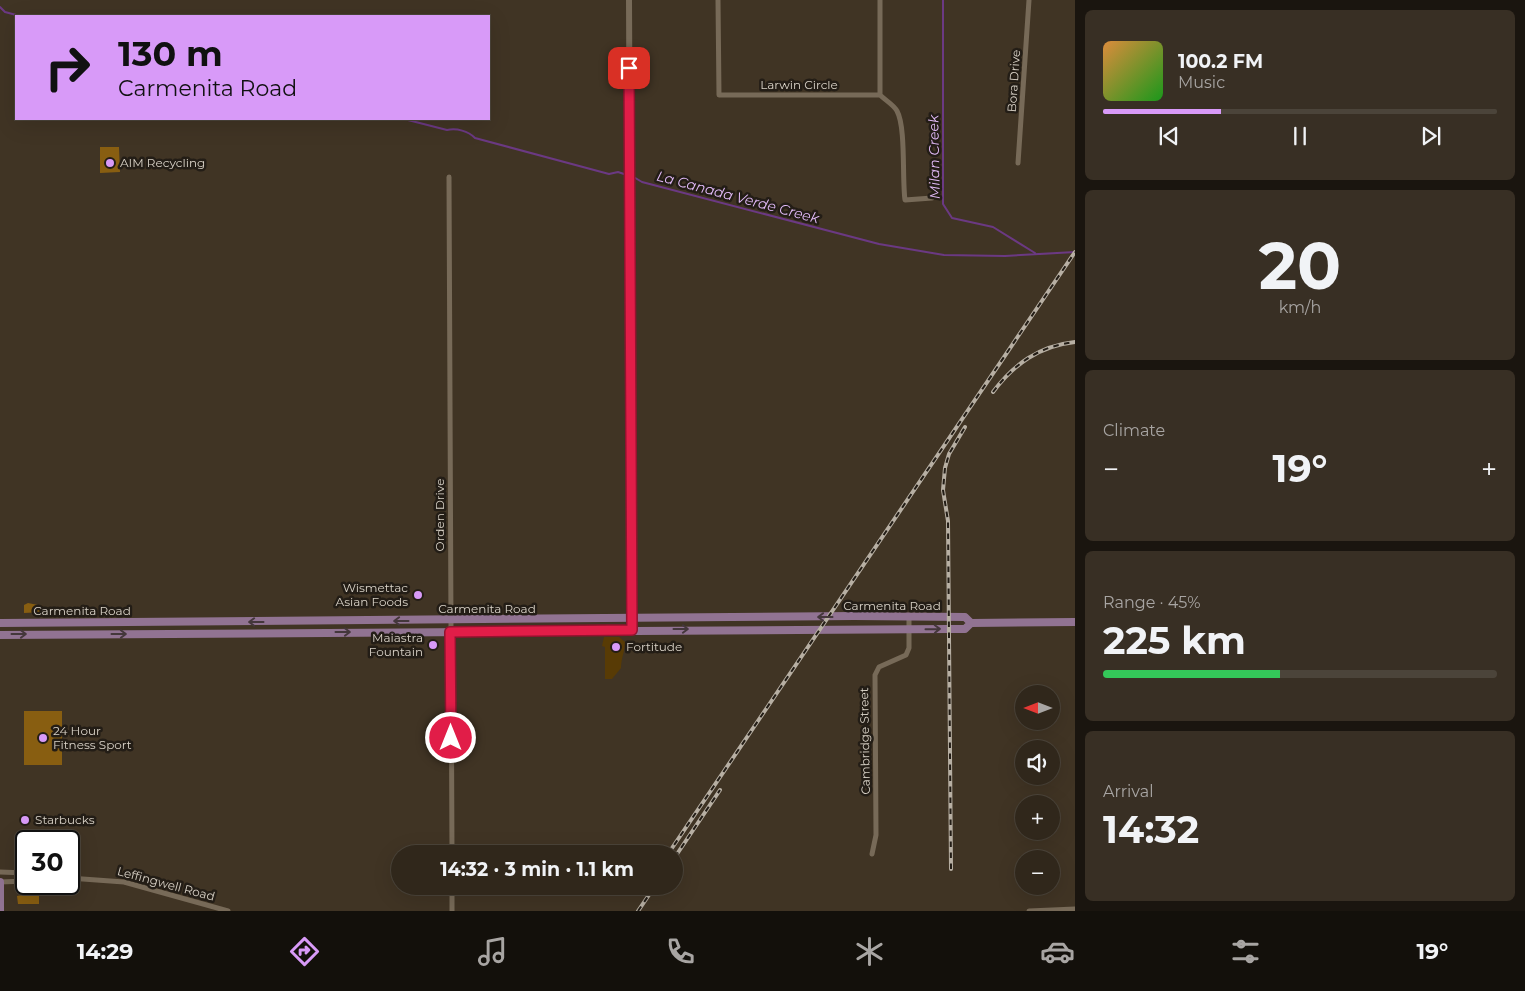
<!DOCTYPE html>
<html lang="en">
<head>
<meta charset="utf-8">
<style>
	:root { --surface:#30271b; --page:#382f24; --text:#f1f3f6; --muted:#a8a5a3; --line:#4b443a; --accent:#d89af8 }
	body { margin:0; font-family:Montserrat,sans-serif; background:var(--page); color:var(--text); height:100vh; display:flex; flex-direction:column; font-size:19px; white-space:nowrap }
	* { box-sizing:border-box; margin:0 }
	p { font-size:16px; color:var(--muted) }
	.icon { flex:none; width:28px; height:28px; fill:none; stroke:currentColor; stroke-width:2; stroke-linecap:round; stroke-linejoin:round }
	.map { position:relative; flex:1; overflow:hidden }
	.panel { display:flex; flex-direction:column; gap:10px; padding:10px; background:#1a150f; width:450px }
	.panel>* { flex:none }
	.top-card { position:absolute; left:15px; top:15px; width:475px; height:105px; border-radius:0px; box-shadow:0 5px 20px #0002,0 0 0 1px var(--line); background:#d89af8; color:#111; overflow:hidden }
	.needle { width:32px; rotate:270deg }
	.buttons { position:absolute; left:1015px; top:685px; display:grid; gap:10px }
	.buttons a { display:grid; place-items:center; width:45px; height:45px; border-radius:50%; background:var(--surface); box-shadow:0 5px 20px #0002,0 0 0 1px var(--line); font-size:25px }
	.speed { position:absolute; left:15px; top:830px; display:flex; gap:10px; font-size:25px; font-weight:700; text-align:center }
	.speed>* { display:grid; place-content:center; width:65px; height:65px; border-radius:50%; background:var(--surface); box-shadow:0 5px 20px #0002,0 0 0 1px var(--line); line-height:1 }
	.speed .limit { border:2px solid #111; border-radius:8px; background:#fff; color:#111 }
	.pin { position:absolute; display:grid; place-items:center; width:42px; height:42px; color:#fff; margin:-21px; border-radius:10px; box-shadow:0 2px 8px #0006 }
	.me { position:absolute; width:55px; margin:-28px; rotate:0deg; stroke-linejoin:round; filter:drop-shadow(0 0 4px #0008) }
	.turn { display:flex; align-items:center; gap:18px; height:105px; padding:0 20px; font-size:22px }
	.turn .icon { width:65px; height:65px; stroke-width:2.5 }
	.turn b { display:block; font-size:35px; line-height:42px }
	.big { font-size:38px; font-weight:700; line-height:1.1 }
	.panel .tile { flex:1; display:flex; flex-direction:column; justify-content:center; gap:8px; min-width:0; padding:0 18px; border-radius:8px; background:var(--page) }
	.panel .dial { align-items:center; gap:0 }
	.dial b { font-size:65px; line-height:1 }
	.song { display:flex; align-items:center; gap:15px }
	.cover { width:60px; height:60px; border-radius:8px; background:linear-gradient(135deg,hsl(30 70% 55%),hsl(120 70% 35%)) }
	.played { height:5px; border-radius:2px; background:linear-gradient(90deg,var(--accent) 30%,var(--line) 30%) }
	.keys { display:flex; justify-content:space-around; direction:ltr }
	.heat { display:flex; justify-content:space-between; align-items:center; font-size:28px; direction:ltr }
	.charge { height:8px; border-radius:4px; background:linear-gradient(90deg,#34c759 45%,var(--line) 0) }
	.trip { position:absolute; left:391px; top:845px; width:292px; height:50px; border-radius:25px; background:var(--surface); box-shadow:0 5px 20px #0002,0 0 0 1px var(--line); font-weight:700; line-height:50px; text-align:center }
	.tabs { display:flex; height:80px; justify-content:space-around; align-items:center; background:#13100b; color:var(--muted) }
	.tabs .icon { width:35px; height:35px }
	.tabs .on { color:var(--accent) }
	.tabs b { font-size:22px; color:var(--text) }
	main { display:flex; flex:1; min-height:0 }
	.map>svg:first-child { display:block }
</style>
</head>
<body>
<main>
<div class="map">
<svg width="1075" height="911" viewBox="0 0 1075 911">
	<rect width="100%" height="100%" fill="#403424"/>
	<path fill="#583b05" d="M 604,637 L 619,637 L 625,642 C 625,651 621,658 621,668 L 612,679 L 605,679 L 605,647 L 602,646 Z"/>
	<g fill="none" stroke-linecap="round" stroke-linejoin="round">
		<path stroke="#6b3983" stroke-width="2" d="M 943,0 L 943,204 L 952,218 L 993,227 L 1035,253
			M 0,7 L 5,12 L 20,16
			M 404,119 L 447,130 C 457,128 468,131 475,138 L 609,174 L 618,172 L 627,175
			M 632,176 L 642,182 L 879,244 L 944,255 L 1005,256 L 1075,252"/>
	</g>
	<path fill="#885e11" d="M 100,147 L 119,147 L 120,172 L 100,173 Z
		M 28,603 L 43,606 L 43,612 L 24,613 L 24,605 Z
		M 24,711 L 62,711 L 62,765 L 24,765 Z
		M 31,893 L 39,894 L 39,904 L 18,904 L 17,896 Z"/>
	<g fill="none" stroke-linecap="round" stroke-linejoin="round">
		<path stroke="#776a58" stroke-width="5" d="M 718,0 L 719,95 L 880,95 L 880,0
			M 880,95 C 885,100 894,105 897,111 C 906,127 902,179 905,200 L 932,198
			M 1018,163 L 1029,0
			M 449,177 L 452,854
			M 872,854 L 876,835 L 875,675 L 879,667 L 906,655 L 909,648 L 909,617
			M 0,872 L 26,873
			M 69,878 L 124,882 L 228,911
			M 0,882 L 26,881
			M 452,911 L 452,886
			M 1029,911 L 1075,909"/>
		<path stroke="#776a58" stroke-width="6" d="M 629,0 L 632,630"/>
		<path stroke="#917392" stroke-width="8" d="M 0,623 L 854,616 L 965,617 L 971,623
			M 0,635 L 948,629 L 965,629 L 971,623 L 1075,622
			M 0,882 L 0,911"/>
		<g stroke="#b7afa3" stroke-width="4">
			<path id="rail" d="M 993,392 C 1014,364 1039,346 1075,342
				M 668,854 L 1075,252
				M 675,857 L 720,790
				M 951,869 L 948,521 L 943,490 L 945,468 L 949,454 L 965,427
				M 638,911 L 655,886"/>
		</g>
		<use href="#rail" stroke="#231d16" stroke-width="2" stroke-dasharray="5.5" stroke-linecap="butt"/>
	</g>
	<defs><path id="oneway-shaft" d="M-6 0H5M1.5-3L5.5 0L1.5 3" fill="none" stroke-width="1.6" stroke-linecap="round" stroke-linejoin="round" transform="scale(1.25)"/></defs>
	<g stroke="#44373b">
		<use href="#oneway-shaft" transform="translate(825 617) rotate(180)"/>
		<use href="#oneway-shaft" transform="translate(401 621) rotate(180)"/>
		<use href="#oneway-shaft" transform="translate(256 622) rotate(180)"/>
		<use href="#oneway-shaft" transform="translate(681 629)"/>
		<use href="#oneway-shaft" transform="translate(933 629) rotate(-1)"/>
		<use href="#oneway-shaft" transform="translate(343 632)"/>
		<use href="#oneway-shaft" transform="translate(19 634)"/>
		<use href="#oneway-shaft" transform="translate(119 634)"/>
	</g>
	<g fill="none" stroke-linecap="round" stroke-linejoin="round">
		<g stroke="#92132f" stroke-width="12">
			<path id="route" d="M 451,738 L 450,632 L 632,630 L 629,68"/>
		</g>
		<use href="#route" stroke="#e11d48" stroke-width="9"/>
	</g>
	<g fill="#d89af8" stroke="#231d16" stroke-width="2">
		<circle cx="110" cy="163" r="5"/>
		<circle cx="418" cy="595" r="5"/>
		<circle cx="433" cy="645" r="5"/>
		<circle cx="616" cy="647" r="5"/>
		<circle cx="43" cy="738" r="5"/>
		<circle cx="25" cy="820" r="5"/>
	</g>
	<g text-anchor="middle" stroke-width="5" stroke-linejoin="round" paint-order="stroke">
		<g font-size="12" fill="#d9d2c7" stroke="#231d16">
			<text transform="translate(1014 81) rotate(-86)" y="4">Bora Drive</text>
			<text x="799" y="89">Larwin Circle</text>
			<text transform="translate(440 515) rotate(-90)" y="4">Orden Drive</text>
			<text x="892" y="610">Carmenita Road</text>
			<text x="487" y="613">Carmenita Road</text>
			<text x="82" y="615">Carmenita Road</text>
			<text transform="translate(865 741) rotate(-91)" y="4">Cambridge Street</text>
			<text transform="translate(166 884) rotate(15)" y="4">Leffingwell Road</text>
		</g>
		<g font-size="12" fill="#d9d2c7" stroke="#231d16" text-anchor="start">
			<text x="120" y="167">AIM Recycling</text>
			<text x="408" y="592" text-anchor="end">Wismettac<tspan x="408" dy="14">Asian Foods</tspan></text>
			<text x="423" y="642" text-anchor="end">Maiastra<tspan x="423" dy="14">Fountain</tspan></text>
			<text x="626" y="651">Fortitude</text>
			<text x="53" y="735">24 Hour<tspan x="53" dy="14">Fitness Sport</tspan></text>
			<text x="35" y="824">Starbucks</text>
		</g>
		<g font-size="14" font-style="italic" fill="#e3bbf9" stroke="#231d16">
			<text transform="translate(934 157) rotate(-91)" y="5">Milan Creek</text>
			<text transform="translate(738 197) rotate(15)" y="5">La Canada Verde Creek</text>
		</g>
	</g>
</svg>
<div class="buttons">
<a><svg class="needle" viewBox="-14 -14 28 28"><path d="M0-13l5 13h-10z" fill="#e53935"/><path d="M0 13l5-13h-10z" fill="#a8a5a3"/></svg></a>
<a><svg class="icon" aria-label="sound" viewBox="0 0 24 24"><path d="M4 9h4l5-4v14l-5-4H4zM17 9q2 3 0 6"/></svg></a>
<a>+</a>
<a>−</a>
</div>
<div class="speed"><div class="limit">30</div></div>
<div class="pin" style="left:629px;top:68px;background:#d93025"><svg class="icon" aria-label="arrive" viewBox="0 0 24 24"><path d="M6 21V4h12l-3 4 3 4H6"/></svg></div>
<svg class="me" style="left:451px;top:738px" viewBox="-20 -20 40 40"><circle r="17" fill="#e11d48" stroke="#fff" stroke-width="3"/><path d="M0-11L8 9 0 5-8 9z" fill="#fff"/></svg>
<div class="trip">14:32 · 3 min · 1.1 km</div>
<div class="top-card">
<div class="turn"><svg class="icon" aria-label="right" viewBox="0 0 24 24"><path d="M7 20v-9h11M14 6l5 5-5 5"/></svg><div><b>130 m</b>Carmenita Road</div></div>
</div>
</div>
<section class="panel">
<div class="tile">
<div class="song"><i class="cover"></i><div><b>100.2 FM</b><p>Music</p></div></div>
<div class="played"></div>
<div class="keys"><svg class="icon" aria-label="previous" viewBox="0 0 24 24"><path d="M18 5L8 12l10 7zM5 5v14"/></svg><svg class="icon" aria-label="pause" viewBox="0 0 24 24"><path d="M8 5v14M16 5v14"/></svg><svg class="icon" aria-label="next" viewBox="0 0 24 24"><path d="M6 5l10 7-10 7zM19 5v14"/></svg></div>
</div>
<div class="tile dial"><b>20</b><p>km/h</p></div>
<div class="tile"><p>Climate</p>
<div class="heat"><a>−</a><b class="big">19°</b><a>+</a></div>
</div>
<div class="tile"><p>Range · 45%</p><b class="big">225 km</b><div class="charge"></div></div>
<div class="tile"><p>Arrival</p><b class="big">14:32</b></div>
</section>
</main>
<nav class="tabs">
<b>14:29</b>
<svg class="icon on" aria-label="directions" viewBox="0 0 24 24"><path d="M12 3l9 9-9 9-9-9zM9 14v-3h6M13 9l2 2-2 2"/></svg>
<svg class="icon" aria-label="music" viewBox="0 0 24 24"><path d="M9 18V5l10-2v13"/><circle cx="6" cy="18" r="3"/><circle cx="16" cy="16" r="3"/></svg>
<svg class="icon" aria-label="phone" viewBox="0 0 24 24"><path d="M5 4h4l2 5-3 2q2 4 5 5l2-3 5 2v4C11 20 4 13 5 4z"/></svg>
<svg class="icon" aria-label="climate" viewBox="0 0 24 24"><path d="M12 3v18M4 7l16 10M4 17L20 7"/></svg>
<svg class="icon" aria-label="car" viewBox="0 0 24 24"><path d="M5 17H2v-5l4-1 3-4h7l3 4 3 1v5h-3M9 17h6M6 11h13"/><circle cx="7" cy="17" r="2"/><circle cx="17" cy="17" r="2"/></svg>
<svg class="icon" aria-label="filters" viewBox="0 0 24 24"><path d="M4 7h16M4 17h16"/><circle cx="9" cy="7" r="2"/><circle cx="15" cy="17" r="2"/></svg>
<b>19°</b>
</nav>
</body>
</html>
